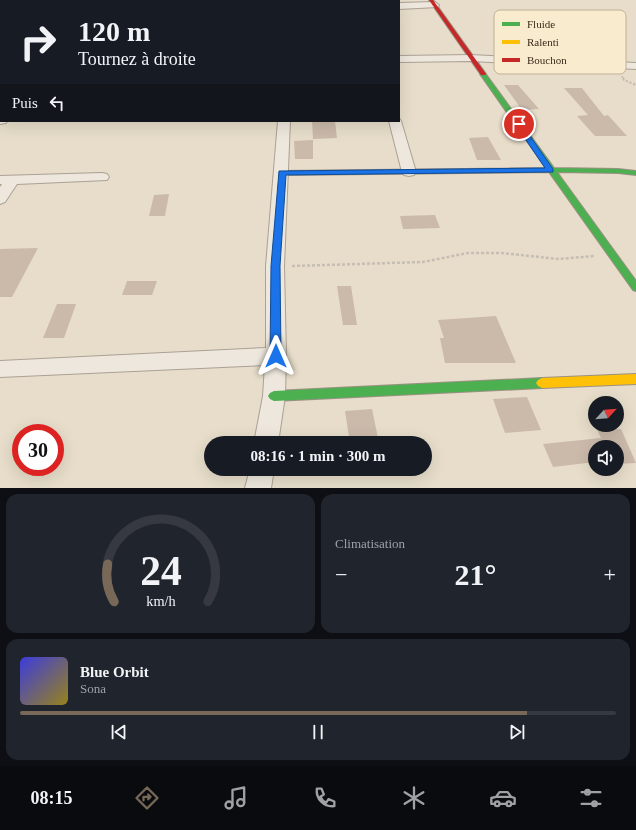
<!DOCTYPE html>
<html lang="fr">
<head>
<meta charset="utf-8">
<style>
	:root { --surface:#171b24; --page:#20242c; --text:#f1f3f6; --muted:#9ea1a6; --line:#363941; --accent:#776858 }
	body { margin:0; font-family:Georgia,serif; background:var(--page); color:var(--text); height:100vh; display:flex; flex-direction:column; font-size:15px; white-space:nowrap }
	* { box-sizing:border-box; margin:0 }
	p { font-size:13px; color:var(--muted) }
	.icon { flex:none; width:22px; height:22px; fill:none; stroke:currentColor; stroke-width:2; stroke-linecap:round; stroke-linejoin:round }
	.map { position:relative; height:488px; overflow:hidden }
	.panel { display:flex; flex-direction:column; gap:6px; padding:6px; background:#0d0f14; flex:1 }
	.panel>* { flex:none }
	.top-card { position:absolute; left:0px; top:0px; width:400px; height:122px; box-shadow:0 4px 16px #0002; background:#171b24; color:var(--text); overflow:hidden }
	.needle { width:26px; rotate:64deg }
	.fabs { position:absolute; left:588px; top:396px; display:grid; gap:8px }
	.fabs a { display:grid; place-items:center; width:36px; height:36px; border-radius:50%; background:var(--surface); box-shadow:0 4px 16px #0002; font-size:20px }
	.speed { position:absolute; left:12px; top:424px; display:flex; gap:8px; font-size:20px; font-weight:700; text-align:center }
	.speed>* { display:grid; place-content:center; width:52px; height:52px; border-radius:50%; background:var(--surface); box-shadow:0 4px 16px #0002; line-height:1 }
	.speed .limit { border:6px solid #d22; background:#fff; color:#111 }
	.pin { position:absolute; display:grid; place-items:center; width:34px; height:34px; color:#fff; margin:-17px; border:2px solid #fff; border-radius:50%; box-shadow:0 1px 4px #0007 }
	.me { position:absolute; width:44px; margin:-22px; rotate:0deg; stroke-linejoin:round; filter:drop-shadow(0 0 3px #0008) }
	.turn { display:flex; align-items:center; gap:14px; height:84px; padding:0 12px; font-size:18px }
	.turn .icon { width:52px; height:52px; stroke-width:2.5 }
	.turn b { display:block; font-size:28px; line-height:34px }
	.then { display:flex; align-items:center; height:38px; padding:0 12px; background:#0003; gap:8px; font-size:15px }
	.big { font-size:30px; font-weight:600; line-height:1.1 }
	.panel .tile { flex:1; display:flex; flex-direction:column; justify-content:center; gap:6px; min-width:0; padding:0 14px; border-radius:12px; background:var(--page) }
	.panel .dial { align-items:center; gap:0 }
	.dial svg { height:104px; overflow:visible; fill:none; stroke:var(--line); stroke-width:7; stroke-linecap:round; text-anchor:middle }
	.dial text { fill:var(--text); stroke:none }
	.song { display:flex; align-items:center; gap:12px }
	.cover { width:48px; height:48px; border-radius:6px; background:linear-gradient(135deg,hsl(240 70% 55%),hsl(50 70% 35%)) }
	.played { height:4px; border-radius:2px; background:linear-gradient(90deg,var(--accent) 85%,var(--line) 85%) }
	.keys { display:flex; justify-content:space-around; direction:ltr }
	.heat { display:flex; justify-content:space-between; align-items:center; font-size:22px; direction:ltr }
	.panel .tiles { flex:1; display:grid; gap:6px; grid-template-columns:1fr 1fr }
	.tile:last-child { grid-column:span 2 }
	.trip { position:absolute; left:204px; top:436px; width:228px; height:40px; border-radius:20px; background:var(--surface); box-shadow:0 4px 16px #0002; font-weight:600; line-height:40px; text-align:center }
	.tabs { display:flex; height:64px; justify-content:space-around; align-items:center; background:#090b0e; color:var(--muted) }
	.tabs .icon { width:28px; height:28px }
	.tabs .on { color:var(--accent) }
	.tabs b { font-size:18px; color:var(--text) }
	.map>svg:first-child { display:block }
</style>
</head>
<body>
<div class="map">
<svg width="636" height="488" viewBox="0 0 636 488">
	<rect width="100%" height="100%" fill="#e7ddca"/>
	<path fill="#cbbaaa" d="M 504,85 L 518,85 L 539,109 L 522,110 Z
		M 564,88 L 582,88 L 604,116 L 608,115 L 627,136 L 595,136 L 577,116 L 588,115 Z
		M 312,121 L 335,121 L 337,138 L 313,139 Z
		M 488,137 L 501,160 L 477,160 L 469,138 Z
		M 313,140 L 313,159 L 295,159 L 294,141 Z
		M 169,194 L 165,216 L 149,216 L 154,195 Z
		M 435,215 L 440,228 L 403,229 L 400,216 Z
		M 38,248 L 12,297 L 0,297 L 0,249 Z
		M 127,281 L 157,281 L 152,295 L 122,295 Z
		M 337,286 L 351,286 L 357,325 L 343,325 Z
		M 57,304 L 76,304 L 64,338 L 43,338 Z
		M 496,316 L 516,363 L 445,363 L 440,338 L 444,338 L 438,320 Z
		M 527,397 L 541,430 L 505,433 L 493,399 Z
		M 372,409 L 379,443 L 350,443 L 345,411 Z
		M 621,429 L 636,463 L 617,464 L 617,447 L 595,447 L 595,462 L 553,467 L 543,444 L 601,438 L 597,430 Z"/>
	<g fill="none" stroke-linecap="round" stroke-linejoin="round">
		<g stroke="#aba194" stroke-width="2">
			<path id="street" d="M 274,0 L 283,0 L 283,1 L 274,1 Z
				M 435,2 L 439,5 L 438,7 L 399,9 L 399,3 Z
				M 0,12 L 1,12 L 0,19 Z
				M 471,55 L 636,63 L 636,69 L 471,61 L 399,62 L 399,56 Z
				M 0,60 L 1,60 L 1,66 L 0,66 Z
				M 0,116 L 1,121 L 7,121 L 6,123 L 0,124 Z
				M 399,118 L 401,121 L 416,172 L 414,175 L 409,176 L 404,175 L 402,172 L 389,121 L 399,121 Z
				M 278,121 L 290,121 L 284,266 L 286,356 L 285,396 L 278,443 L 254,443 L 263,396 L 265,365 L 0,377 L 0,361 L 266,348 L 266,266 Z
				M 102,173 L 107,174 L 109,177 L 107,180 L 17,184 L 5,202 L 0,204 L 0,187 L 2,184 L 0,184 L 0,176 Z
				M 250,469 L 274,469 L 271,488 L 245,488 Z"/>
		</g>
		<g stroke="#9b9184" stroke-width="2">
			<path id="fast" d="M 483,72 L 485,73 L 554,168 L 618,169 L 636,171 L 636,175 L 618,173 L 557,172 L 636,281 L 636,291 L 633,290 L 549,172 L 282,175 L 278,173 L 282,171 L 546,168 L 480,74 Z
				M 542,378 L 546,380 L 548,383 L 546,386 L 542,388 L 274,401 L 270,399 L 268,396 L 270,393 L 274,391 Z"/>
		</g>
		<g stroke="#9b9184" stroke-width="2">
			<path id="slow" d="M 636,374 L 636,384 L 542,388 L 538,386 L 536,383 L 538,380 L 542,378 Z"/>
		</g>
		<g stroke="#9b9184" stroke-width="2">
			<path id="jam" d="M 429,0 L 433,0 L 486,74 L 485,75 L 481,75 Z"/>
		</g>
		<path stroke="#c6beb4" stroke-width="1.5" stroke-dasharray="2 1" stroke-linecap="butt" d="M 622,76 L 623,79"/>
		<path stroke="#c6beb4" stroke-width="2" stroke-dasharray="2.5 1.5" stroke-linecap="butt" d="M 623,78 L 624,80 L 636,85"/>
		<path stroke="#c6beb4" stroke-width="2.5" stroke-dasharray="3 2" stroke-linecap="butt" d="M 292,266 L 423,262 L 468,253 L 501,253 L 559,259 L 594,256"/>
		<use href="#street" fill="#ede7dd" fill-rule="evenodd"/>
		<use href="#fast" fill="#4caf50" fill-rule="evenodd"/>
		<use href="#slow" fill="#ffc107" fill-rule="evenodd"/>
		<use href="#jam" fill="#c62828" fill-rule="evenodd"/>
	</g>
	<path fill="#1a73e8" stroke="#114b97" d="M 519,122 L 521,123 L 553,169 L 553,172 L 286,175 L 280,266 L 281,356 L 280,359 L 276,360 L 272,359 L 270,356 L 271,266 L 279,171 L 545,168 L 515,124 Z"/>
	<rect x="494" y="10" width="132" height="64" rx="6" fill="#f9ebce" stroke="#c0b198" stroke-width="1"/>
	<rect x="502" y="22" width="18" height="4" fill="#4caf50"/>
	<rect x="502" y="40" width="18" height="4" fill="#ffc107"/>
	<rect x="502" y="58" width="18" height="4" fill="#c62828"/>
	<g font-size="11" fill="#3b291b">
		<text x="527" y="28">Fluide</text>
		<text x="527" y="46">Ralenti</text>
		<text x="527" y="64">Bouchon</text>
	</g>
</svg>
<div class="fabs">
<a><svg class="needle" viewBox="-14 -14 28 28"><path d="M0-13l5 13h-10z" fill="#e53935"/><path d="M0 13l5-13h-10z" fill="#9ea1a6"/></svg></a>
<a><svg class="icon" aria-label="sound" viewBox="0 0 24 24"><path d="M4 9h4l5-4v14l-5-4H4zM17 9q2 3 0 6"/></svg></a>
</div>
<div class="speed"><div class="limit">30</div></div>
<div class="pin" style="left:519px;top:124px;background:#d93025"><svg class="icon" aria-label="arrive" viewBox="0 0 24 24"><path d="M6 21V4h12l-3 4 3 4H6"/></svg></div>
<svg class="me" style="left:276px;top:356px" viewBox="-20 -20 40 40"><path d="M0-17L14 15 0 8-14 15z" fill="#1a73e8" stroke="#fff" stroke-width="4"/></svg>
<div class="trip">08:16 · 1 min · 300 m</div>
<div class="top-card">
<div class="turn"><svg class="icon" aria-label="right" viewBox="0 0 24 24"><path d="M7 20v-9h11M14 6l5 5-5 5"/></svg><div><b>120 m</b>Tournez à droite</div></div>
<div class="then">Puis<svg class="icon" aria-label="left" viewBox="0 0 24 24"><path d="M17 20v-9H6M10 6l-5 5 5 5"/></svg></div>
</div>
</div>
<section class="panel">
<div class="tiles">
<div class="tile dial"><svg viewBox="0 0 100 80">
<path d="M14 69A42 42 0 1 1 86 69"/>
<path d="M14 69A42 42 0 0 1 9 40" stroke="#776858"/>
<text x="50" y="56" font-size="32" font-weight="700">24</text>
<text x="50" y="72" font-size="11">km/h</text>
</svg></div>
<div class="tile"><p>Climatisation</p>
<div class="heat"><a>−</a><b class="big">21°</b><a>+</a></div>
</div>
<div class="tile">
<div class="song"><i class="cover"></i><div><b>Blue Orbit</b><p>Sona</p></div></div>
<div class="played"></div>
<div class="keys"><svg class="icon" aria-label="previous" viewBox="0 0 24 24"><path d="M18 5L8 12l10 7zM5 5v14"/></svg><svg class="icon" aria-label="pause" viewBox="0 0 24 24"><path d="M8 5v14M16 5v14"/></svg><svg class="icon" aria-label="next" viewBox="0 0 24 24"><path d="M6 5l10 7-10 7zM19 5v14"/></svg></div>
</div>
</div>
</section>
<nav class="tabs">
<b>08:15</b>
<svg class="icon on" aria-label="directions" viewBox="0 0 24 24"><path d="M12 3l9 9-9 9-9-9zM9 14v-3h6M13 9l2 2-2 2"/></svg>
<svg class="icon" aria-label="music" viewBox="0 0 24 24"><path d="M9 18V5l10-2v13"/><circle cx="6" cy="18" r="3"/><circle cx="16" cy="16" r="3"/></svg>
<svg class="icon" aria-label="phone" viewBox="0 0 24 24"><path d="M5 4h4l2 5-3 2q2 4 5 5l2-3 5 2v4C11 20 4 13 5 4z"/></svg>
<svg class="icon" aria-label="climate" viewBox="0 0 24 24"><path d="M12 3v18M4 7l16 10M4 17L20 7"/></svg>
<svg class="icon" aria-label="car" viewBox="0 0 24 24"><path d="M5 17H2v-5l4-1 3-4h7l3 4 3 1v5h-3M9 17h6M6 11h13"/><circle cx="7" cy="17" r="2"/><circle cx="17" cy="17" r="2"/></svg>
<svg class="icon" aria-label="filters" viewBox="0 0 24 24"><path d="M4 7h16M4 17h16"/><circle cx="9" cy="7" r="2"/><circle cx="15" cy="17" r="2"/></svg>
</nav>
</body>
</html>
